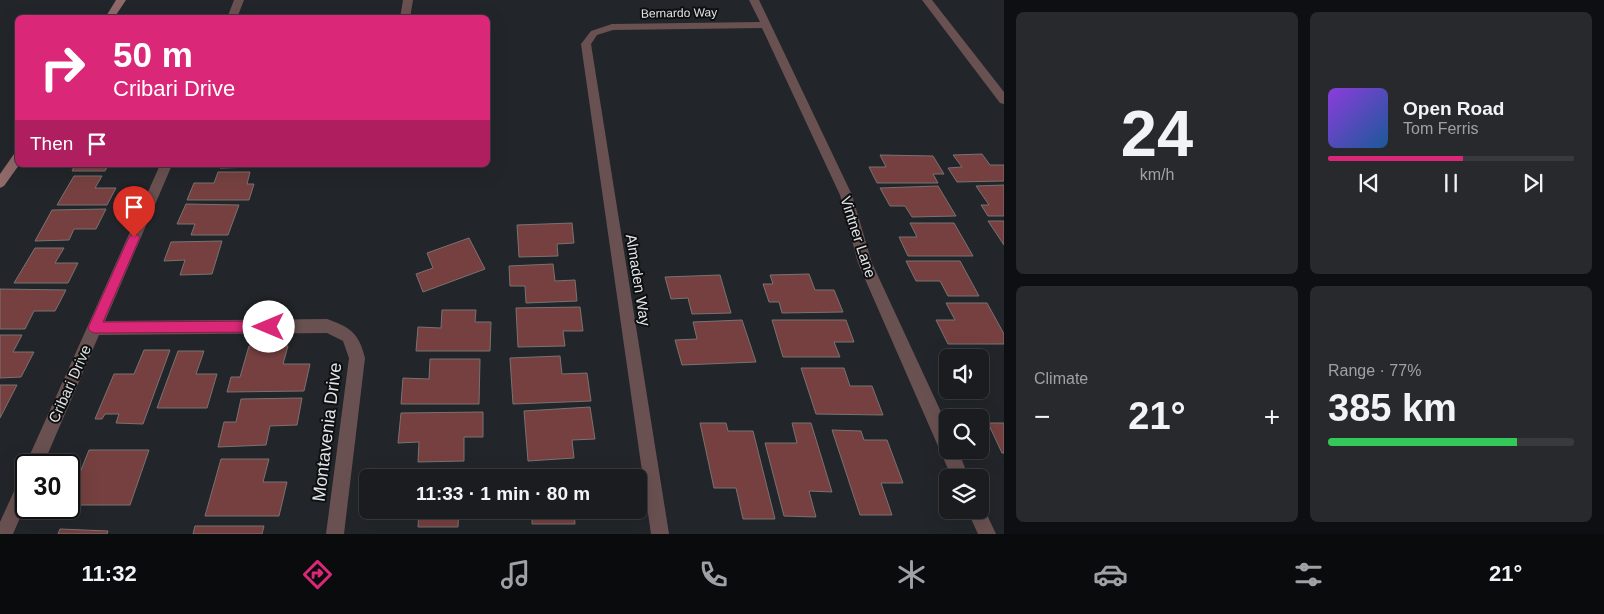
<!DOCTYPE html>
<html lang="en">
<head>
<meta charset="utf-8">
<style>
	:root { --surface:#1a1c20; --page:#27292d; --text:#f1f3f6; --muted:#9fa1a5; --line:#383a3e; --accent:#db2777 }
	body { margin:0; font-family:Helvetica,sans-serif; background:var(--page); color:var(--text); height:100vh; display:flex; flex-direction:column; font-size:19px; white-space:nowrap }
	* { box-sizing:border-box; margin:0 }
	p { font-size:16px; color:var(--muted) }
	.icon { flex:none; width:28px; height:28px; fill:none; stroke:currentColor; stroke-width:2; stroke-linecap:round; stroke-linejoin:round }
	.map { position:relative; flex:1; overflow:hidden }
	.side { display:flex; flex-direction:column; gap:12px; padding:12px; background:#0e0f12; width:600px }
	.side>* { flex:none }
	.banner { position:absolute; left:15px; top:15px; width:475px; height:152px; border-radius:8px; box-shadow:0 5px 20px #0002,0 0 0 1px var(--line); background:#db2777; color:#fff; overflow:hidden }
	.fabs { position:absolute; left:939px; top:349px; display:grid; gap:10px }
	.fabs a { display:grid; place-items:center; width:50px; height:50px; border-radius:8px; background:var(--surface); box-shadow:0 5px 20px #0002,0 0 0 1px var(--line); font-size:25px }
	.speed { position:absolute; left:15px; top:454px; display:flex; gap:10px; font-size:25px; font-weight:700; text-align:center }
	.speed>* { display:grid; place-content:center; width:65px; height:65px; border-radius:50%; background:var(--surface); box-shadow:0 5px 20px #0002,0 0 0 1px var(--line); line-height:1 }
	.speed .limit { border:2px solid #111; border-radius:8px; background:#fff; color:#111 }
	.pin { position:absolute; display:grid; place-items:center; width:42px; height:42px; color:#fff; margin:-51px -21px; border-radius:50% 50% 50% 0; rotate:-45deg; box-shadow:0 0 5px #0007 }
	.pin .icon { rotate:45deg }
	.me { position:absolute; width:55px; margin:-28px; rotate:270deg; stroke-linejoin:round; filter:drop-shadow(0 0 4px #0008) }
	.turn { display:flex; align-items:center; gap:18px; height:105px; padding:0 15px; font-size:22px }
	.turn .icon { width:65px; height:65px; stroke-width:2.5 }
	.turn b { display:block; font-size:35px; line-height:42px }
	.then { display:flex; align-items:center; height:48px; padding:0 15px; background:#0003; gap:10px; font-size:19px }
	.big { font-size:38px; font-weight:700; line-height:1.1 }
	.side .tile { flex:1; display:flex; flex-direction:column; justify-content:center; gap:8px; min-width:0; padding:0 18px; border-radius:8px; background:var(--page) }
	.side .dial { align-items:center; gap:0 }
	.dial b { font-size:65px; line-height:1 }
	.song { display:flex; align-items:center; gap:15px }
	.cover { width:60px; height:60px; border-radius:8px; background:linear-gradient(135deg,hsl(270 70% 55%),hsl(210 70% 35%)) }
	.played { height:5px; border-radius:2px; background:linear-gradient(90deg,var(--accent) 55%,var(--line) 55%) }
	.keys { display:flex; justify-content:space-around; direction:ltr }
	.heat { display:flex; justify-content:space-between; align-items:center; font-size:28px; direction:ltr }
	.charge { height:8px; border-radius:4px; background:linear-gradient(90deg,#34c759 77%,var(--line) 0) }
	.side .tiles { flex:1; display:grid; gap:12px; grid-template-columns:repeat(2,1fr) }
	.trip { position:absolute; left:359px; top:469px; width:288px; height:50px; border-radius:8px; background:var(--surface); box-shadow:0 5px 20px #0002,0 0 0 1px var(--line); font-weight:700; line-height:50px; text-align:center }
	.dock { display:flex; height:80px; justify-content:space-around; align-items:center; background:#0a0b0d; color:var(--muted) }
	.dock .icon { width:35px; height:35px }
	.dock .current { color:var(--accent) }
	.dock b { font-size:22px; color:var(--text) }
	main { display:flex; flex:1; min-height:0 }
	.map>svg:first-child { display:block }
</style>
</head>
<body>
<main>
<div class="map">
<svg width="1004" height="534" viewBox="0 0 1004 534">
	<rect width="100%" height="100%" fill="#22262a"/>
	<path fill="#764040" stroke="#797271" d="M 982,154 L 990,165 L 1004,165 L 1004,181 L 957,182 L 948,168 L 962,167 L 953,155 Z
		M 880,155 L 933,156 L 944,174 L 933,174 L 938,183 L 877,183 L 869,167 L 886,167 Z
		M 75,165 L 108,165 L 105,171 L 72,171 Z
		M 221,165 L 257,165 L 256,167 L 220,168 Z
		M 218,172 L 250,172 L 247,184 L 254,184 L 249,200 L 187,200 L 194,183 L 214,183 Z
		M 74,176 L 102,176 L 95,188 L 116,188 L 107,205 L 57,205 Z
		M 1004,185 L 1004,216 L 988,216 L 981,205 L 989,205 L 976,186 Z
		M 938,186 L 956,216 L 912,217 L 905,206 L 890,206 L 880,188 Z
		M 186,204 L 239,205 L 228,235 L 191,235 L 195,224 L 177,224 Z
		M 106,209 L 96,229 L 74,229 L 69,240 L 35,241 L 52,210 Z
		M 988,221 L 1004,221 L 1004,245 Z
		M 572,223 L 574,243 L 557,244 L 558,256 L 519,257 L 517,225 Z
		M 910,223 L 954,223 L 973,256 L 908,256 L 899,237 L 917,237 Z
		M 469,238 L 485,269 L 423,292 L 416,274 L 433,268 L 427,253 Z
		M 222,241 L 212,274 L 180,275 L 185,260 L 164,261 L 171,242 Z
		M 35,248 L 64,248 L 55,263 L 78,263 L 68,283 L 14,283 Z
		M 906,261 L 960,261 L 979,296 L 948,296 L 940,281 L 916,281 Z
		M 553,264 L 555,281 L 575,280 L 577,301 L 526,303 L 525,286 L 510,286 L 509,266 Z
		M 809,274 L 815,290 L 834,290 L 843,312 L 782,313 L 779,302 L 769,302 L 763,284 L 773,284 L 770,275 Z
		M 720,275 L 731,313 L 692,314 L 688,298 L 671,299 L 665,277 Z
		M 0,289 L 66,290 L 55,311 L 34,311 L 25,329 L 0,329 Z
		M 946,303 L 987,303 L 1004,334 L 1004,344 L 948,344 L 936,320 L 955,320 Z
		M 580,307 L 583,331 L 563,331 L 565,346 L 518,347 L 516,308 Z
		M 442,310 L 476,310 L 475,322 L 491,322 L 490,351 L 416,351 L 418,327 L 441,328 Z
		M 742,320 L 756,362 L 682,365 L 675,340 L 697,339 L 693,322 Z
		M 772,320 L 846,320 L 854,342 L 834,342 L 840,357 L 783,357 Z
		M 0,335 L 22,335 L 13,352 L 34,352 L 21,377 L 0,378 Z
		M 249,346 L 288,346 L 283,364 L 310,364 L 304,391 L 227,392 L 231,377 L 240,377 Z
		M 144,350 L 170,350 L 143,424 L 116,423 L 119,414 L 105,414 L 102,419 L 95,419 L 114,374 L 134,374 Z
		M 178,351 L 204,351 L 196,374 L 217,374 L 207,408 L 157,408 Z
		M 560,356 L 562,374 L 587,373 L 591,401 L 513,404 L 510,358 Z
		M 430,359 L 480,359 L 479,404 L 401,404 L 403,378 L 429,379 Z
		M 801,368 L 844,368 L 850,386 L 872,386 L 883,415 L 816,414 Z
		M 0,385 L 17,385 L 0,418 Z
		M 302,398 L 297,425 L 270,426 L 266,445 L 218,447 L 224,422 L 236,422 L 241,399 Z
		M 590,407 L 595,439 L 572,440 L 574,458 L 528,461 L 524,411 Z
		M 483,412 L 483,437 L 464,437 L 464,461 L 418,462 L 419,442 L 398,443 L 401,413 Z
		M 700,423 L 726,423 L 728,431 L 753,431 L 775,519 L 743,519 L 736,488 L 714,488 Z
		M 792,423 L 811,423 L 832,492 L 809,491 L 816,517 L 784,516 L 765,443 L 797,443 Z
		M 988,423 L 1004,423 L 1004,453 L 1002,453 Z
		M 832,430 L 861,431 L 864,440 L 887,440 L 903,483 L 881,483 L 892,515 L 860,515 Z
		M 89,450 L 149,450 L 130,505 L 69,505 L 69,500 Z
		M 221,459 L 269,459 L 263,482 L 287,482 L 279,516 L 205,516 Z
		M 531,469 L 597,469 L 598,478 L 531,478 Z
		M 395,472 L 461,472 L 460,478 L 394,478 Z
		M 419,510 L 459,510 L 458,527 L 418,527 Z
		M 532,510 L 574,510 L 575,524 L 532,524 Z
		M 195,526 L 264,526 L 262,534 L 193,534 Z
		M 60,529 L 108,531 L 107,534 L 58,534 Z"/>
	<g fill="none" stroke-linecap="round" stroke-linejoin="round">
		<path fill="#6a5151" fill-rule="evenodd" d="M 234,0 L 244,0 L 237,18 L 227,18 Z
			M 403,0 L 413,0 L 410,18 L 400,18 Z
			M 749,0 L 759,0 L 852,195 L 872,263 L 948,427 L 948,450 L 958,450 L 969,478 L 952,478 L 858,263 L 840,195 L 762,28 L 613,30 L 597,35 L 591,44 L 669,534 L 651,534 L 581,44 L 591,31 L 612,24 L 760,22 Z
			M 922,0 L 932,0 L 1004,92 L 1004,104 L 1000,103 Z
			M 160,165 L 172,165 L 105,321 L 327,319 C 350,327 359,333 365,358 L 344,534 L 326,534 L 349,358 L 343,341 L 327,333 L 99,335 L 43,465 L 26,465 L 26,467 L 25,465 L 28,459 Z
			M 26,475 L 26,504 L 13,534 L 0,534 L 0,522 L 20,478 Z
			M 980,503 L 982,504 L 996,534 L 978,534 L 967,510 L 980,510 Z"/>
		<path fill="#906969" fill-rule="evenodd" d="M 116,0 L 126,0 L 114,18 L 105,18 Z
			M 18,153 L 19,165 L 4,186 L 0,188 L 0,174 L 14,154 Z"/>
	</g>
	<path fill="#db2777" stroke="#8e194d" d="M 134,233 L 140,237 L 103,322 L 269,321 L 273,323 L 275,327 L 273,330 L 269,332 L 94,333 L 90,331 L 88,328 L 129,237 Z"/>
	<g text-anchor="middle" stroke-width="4" stroke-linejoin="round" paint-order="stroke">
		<g font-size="12" fill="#e2e5e7" stroke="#0d0f10">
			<text transform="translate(679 13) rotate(-1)" y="4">Bernardo Way</text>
		</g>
		<g font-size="15" fill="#e2e5e7" stroke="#0d0f10">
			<text transform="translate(858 237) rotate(72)" y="5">Vintner Lane</text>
			<text transform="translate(638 280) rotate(81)" y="5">Almaden Way</text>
			<text transform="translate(70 384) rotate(-66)" y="5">Cribari Drive</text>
		</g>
		<g font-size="18" fill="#e2e5e7" stroke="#0d0f10">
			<text transform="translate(327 432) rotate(-83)" y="6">Montavenia Drive</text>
		</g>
	</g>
</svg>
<div class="fabs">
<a><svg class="icon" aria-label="sound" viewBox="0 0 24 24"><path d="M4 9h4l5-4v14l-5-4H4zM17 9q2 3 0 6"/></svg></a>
<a><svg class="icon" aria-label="search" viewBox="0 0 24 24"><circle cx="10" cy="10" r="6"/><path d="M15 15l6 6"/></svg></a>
<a><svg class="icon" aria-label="layers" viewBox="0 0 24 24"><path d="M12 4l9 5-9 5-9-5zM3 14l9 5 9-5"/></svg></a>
</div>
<div class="speed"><div class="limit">30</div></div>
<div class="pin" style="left:134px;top:237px;background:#d93025"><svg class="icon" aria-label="arrive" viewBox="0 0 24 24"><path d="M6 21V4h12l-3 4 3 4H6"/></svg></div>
<svg class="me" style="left:269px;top:327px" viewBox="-20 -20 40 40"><circle r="19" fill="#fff"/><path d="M0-13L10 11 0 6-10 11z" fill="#db2777"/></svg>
<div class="trip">11:33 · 1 min · 80 m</div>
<div class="banner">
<div class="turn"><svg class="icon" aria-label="right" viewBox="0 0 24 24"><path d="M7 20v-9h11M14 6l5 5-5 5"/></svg><div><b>50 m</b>Cribari Drive</div></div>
<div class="then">Then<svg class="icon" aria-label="arrive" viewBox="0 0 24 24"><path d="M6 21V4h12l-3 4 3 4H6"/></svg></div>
</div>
</div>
<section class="side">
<div class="tiles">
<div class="tile dial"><b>24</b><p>km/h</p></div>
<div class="tile">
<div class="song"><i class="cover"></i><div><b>Open Road</b><p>Tom Ferris</p></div></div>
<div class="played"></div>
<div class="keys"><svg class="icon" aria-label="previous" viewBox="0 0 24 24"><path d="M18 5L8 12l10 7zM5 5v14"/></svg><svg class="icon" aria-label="pause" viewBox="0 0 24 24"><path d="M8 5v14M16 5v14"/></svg><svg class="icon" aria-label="next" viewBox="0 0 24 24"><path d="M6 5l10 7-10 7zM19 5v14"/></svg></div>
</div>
<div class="tile"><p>Climate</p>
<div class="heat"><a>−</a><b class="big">21°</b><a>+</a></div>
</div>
<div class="tile"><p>Range · 77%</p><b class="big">385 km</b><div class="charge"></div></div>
</div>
</section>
</main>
<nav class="dock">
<b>11:32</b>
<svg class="icon current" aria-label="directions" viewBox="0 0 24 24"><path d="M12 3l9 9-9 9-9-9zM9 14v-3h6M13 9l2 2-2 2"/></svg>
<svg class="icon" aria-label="music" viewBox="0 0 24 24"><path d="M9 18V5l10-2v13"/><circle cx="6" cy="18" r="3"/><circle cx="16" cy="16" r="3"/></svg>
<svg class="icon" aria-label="phone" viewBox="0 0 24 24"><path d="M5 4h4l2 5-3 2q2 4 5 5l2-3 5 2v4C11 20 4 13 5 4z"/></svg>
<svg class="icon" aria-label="climate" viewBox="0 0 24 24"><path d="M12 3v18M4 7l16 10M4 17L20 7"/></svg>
<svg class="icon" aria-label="car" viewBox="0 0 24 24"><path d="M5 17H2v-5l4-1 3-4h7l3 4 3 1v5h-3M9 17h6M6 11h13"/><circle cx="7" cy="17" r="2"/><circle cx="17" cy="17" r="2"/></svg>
<svg class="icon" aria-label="filters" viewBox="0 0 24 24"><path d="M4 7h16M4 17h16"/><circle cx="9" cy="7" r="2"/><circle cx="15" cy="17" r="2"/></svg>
<b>21°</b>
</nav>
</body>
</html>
